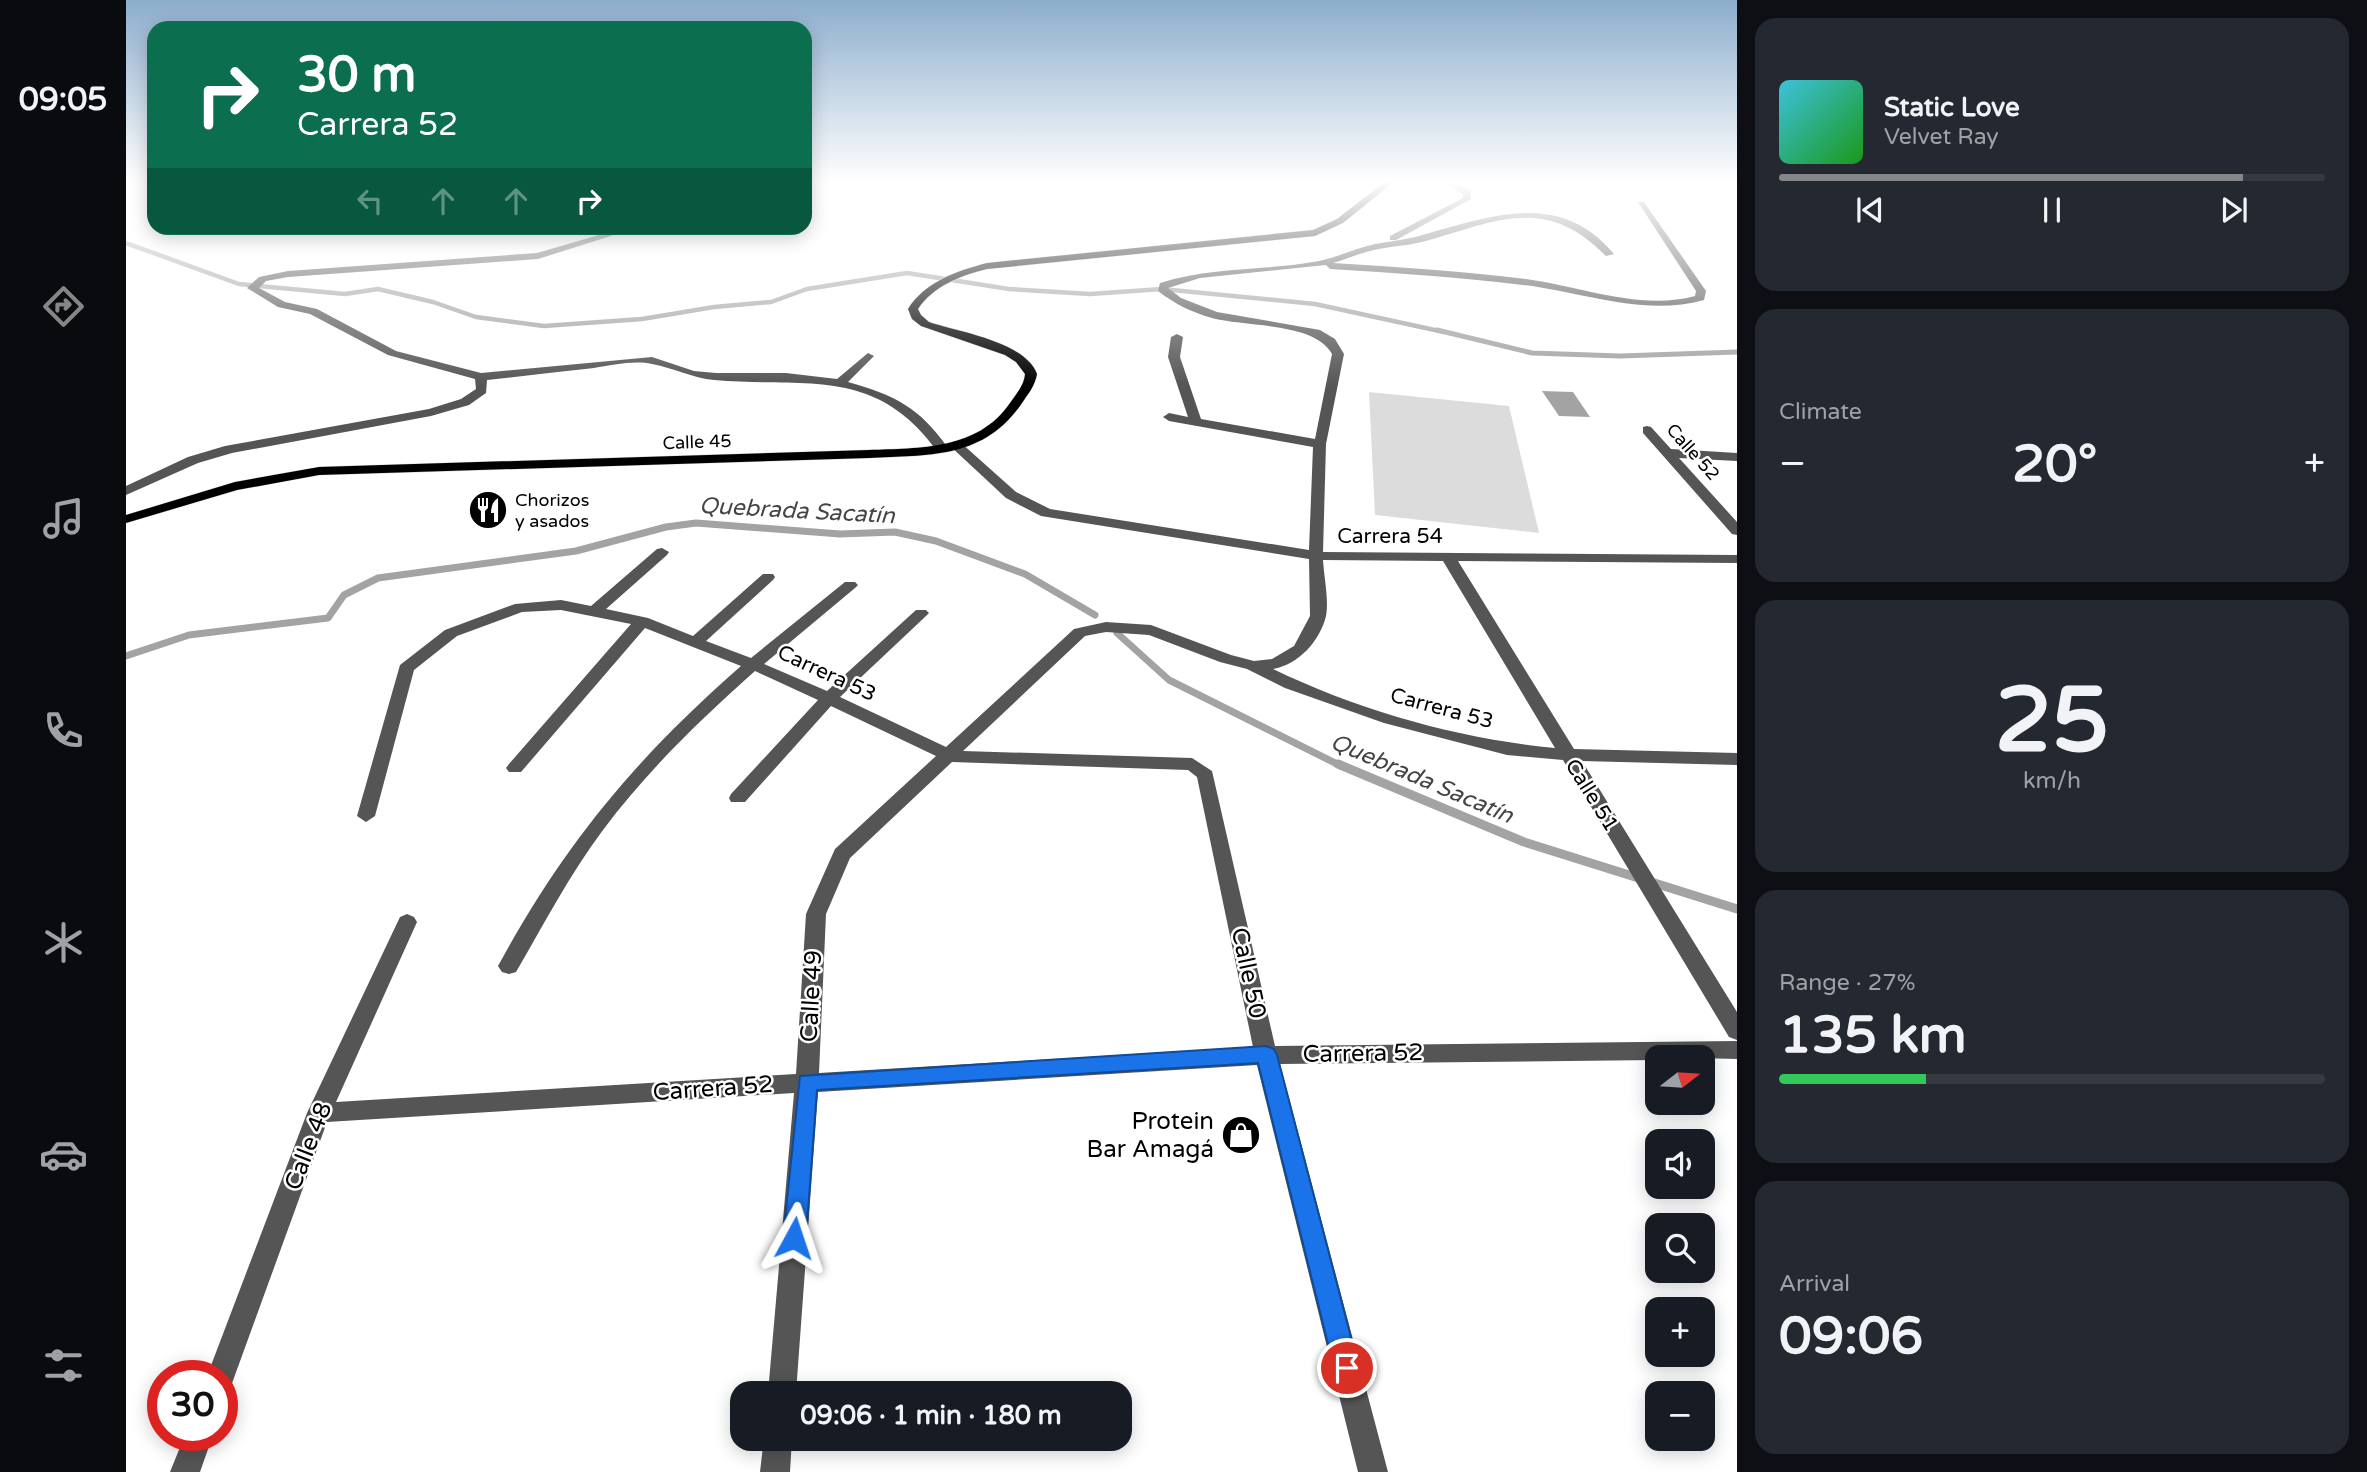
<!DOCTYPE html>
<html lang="en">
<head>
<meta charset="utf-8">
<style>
	:root { --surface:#171b24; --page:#242831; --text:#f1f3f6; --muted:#9ea1a6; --line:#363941; --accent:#858687 }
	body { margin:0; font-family:"Varela Round",sans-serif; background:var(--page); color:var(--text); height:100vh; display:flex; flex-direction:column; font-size:26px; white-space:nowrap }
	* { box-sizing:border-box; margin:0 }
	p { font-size:23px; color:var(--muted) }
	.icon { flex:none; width:38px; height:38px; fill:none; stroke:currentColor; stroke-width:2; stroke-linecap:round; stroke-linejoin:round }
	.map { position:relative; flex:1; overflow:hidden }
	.drawer { display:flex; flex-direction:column; gap:18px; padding:18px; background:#0d0f14; width:630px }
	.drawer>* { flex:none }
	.banner { position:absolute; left:21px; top:21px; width:665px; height:214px; border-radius:21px; box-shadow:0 4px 18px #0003; background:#0b6e4f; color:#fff; overflow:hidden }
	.needle { width:46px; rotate:73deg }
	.tools { position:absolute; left:1519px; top:1045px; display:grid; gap:14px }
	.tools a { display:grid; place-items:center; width:70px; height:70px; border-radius:14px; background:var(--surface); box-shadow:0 4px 18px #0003; font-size:35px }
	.speed { position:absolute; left:21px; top:1360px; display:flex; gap:14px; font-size:35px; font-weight:700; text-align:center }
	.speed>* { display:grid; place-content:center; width:91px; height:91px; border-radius:50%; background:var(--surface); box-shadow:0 4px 18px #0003; line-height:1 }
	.speed .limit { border:10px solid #d22; background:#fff; color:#111 }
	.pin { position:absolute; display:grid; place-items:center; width:60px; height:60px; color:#fff; margin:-30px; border:4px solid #fff; border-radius:50%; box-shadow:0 2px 7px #0007 }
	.me { position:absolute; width:77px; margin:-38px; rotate:5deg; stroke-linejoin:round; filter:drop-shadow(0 0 5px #0008) }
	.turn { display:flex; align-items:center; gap:24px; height:147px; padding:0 35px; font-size:32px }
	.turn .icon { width:91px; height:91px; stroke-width:2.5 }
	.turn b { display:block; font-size:49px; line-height:60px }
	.lanes { display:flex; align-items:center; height:66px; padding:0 35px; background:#0003; justify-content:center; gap:35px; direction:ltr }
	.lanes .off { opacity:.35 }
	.big { font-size:52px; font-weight:700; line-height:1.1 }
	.drawer .widget { flex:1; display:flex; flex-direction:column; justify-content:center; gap:10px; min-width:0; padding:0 24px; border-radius:21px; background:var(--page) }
	.drawer .dial { align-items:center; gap:0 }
	.dial b { font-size:91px; line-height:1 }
	.song { display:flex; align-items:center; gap:21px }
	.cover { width:84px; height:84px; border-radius:10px; background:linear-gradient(135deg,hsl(190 70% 55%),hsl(120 70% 35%)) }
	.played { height:7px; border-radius:4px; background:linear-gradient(90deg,var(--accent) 85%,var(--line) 85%) }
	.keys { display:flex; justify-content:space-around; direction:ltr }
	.heat { display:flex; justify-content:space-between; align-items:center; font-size:38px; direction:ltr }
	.charge { height:10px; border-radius:5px; background:linear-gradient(90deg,#34c759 27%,var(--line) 0) }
	.trip { position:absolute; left:604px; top:1381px; width:402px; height:70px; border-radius:21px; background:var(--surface); box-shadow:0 4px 18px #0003; font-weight:700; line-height:70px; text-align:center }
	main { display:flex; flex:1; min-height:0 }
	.tabs { display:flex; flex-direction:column; width:126px; justify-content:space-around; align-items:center; background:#090b0e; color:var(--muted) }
	.tabs .icon { width:49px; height:49px }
	.tabs .selected { color:var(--accent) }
	.tabs b { font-size:32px; color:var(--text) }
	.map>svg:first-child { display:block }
</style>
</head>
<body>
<main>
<nav class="tabs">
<b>09:05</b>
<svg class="icon selected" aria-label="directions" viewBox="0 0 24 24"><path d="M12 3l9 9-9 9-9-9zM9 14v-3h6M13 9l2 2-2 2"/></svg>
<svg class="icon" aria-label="music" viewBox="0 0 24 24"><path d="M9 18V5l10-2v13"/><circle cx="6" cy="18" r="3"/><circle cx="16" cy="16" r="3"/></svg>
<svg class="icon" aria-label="phone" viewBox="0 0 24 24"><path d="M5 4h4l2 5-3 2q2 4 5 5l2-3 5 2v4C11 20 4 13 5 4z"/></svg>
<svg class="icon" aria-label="climate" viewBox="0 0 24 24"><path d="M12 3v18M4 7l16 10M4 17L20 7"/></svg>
<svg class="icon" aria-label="car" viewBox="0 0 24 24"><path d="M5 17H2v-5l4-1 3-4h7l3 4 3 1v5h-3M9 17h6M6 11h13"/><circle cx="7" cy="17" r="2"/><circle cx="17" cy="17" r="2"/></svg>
<svg class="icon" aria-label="filters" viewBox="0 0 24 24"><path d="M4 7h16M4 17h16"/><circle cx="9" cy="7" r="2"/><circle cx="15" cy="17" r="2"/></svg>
</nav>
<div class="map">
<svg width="1611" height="1472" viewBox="0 0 1611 1472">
	<rect width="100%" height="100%" fill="#fff"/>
	<path fill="#dcdcdc" d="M 1243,392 L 1383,406 L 1413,533 L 1249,515 Z"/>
	<path fill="#a3a3a3" d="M 1416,391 L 1447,392 L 1464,417 L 1433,416 Z"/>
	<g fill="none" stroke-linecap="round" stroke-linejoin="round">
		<path stroke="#a3a3a3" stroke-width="4.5" d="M 0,243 L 113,284 L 219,294 L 252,289 L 307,302 L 350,317 L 418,326 L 516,319 L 588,307 L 645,302 L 681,289 L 781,273 L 883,289 L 964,294 L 1036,289 L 1189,304 L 1318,332"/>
		<path stroke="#a3a3a3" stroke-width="5" d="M 1311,330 L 1406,353 L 1494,356 L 1611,352"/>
		<path stroke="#a3a3a3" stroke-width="7" d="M 991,633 L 1043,680 L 1215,766
			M 0,656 L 63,635 L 202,618 L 218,595 L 252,578 L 450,551 L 540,527 L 570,523 L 714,534 L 769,532 L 810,541 L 899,574 L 969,615"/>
		<path stroke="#a3a3a3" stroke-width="9" d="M 1212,764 L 1398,842 L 1611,909"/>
		<g stroke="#dbdbdb" stroke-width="1">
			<path id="major" d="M 1260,181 L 1269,181 L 1217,223 L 1189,236 L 861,269 C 836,275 807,286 792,309 L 795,315 L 803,322 C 833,332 900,342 911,374 C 909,386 902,394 896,403 C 858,459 804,455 743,458 L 193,475 L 111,490 L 0,523 L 0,515 L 109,482 L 193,467 L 743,450 C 794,448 852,450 884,403 C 890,394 898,386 899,374 L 890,362 L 879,355 L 795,326 L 786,319 L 782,309 C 799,282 830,271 861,263 L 1187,230 L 1211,219 Z"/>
		</g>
		<path fill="#555" fill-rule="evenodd" d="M 1315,181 L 1326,181 L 1345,191 L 1345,199 L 1270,240 L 1264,240 L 1264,236 L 1337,198 L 1337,194 Z
			M 1512,202 L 1518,202 L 1580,291 L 1578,300 C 1517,317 1457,292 1397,285 C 1333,277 1268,273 1204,269 L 1200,265 L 1074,278 L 1042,288 L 1055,298 L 1091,312 L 1194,330 L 1209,339 L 1218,354 L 1200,444 L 1197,552 L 1611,555 L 1611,563 L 1332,561 L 1448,749 L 1611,753 L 1611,765 L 1456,761 L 1611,1012 L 1611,1040 L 1603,1037 L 1437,760 L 1381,755 L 1258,723 L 1159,688 L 1121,669 L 1094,662 L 1023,635 L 980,632 L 959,636 L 837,751 L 1066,758 L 1086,771 L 1149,1046 L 1611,1041 L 1611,1059 L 1531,1057 L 1531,1060 L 1154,1064 L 1262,1472 L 1232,1472 L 1131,1065 L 692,1092 L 670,1393 L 642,1393 L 668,1093 L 201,1122 L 105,1386 L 96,1389 L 96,1376 L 81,1376 L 181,1113 L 274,917 L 281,914 L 288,917 L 291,922 L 210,1102 L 670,1074 L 680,914 L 709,849 L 810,756 L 705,706 L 619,802 L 605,802 L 603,798 L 605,794 L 692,700 L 629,671 C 574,720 521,771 477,830 C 444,874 418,924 390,972 L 383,974 L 376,972 L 372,966 C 439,843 510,758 615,666 L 519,628 L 395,772 L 383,772 L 380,768 L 383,764 L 505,624 L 435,610 L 396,612 L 331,636 L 288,670 L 249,816 L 240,822 L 231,816 L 274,665 L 319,630 L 389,604 L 435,600 L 465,606 L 531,549 L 536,548 L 543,552 L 541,555 L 480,609 L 522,618 L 567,636 L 637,574 L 647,574 L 649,577 L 647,580 L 580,641 L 625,658 L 719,582 L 729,582 L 732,585 L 729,588 L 638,664 L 701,691 L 790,610 L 800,610 L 803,613 L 800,616 L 714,697 L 820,747 L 948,629 L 980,622 L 1025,625 L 1105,655 L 1128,661 L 1146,659 L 1168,646 L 1184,616 L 1183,559 L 915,516 L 880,498 L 823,445 L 829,441 L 834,442 L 890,492 L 924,509 L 1183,550 L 1187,447 L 1043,421 L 1037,417 L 1043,413 L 1062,417 L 1042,357 L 1045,337 L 1051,334 L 1057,337 L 1054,357 L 1075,419 L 1189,439 L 1206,354 C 1189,322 1119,327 1086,318 C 1065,312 1049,304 1032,291 L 1034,283 C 1087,266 1140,271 1193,261 C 1212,257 1230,248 1249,244 C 1265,241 1280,240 1296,235 C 1365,216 1434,189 1488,254 L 1480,256 C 1419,193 1368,222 1296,242 C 1280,246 1264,246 1248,250 C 1234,253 1221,259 1207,263 C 1271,267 1336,271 1400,279 C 1454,286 1514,311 1569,296 L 1570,291 ZM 1197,560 L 1317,561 L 1429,748 C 1334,739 1234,711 1147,669 C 1172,665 1194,641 1200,616 C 1203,600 1198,577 1197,560 ZM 826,762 L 1062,770 L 1071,777 L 1127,1047 L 693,1073 L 700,914 L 724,858 Z
			M 497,228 L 510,228 L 412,259 L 162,277 L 140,281 L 133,288 L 159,302 L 191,309 L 270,351 L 355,373 L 526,357 L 568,371 L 590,373 L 660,373 L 711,379 L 742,353 L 748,356 L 722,382 C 769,395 794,408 822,448 L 816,452 L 811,451 C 749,365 679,388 588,380 C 566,378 548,368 526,364 C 508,360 486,365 468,368 C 432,372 397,376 361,380 L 360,393 L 343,405 L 305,416 L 106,453 L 72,463 L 0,495 L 0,486 L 62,457 L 99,446 L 303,409 L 335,399 L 350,389 L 349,379 L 262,355 L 184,314 L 152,307 L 121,288 L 133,277 L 162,271 L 411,253 Z
			M 1521,426 L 1525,427 L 1545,449 L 1611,453 L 1611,461 L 1553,458 L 1611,522 L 1611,535 L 1606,534 L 1517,433 L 1517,427 Z
			M 59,1435 L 87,1435 L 74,1472 L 44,1472 Z
			M 638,1438 L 666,1438 L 664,1472 L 634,1472 Z"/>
		<use href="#major" fill="#000" fill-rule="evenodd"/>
	</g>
	<linearGradient id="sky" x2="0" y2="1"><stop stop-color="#8cadcc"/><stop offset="0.47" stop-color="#fff"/><stop offset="1" stop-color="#fff" stop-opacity="0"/></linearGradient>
	<rect width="1611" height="387" fill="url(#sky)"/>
	<path fill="#1a73e8" stroke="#114b97" stroke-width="2" d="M 1140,1046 L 1148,1049 L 1151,1055 L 1233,1368 L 1229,1376 L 1221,1380 L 1212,1376 L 1208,1368 L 1132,1063 L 691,1090 L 680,1238 L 677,1245 L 668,1248 L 660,1245 L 657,1238 L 674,1076 Z"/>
	<defs>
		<g id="restaurant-disc" transform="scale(2.0125)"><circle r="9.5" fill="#000" stroke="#fff"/><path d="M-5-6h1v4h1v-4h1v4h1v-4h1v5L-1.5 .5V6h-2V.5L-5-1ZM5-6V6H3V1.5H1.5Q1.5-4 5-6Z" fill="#fff"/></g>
		<g id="shop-disc" transform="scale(2.0125)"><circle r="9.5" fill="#000" stroke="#fff"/><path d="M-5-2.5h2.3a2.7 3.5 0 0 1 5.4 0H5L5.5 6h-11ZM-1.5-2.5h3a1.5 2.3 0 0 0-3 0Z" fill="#fff"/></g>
	</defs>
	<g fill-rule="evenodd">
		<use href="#restaurant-disc" x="362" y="510"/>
		<use href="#shop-disc" x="1115" y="1135"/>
	</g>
	<g text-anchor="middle" stroke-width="5" stroke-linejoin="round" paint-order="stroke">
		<g font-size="18" fill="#000" stroke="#fff">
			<text transform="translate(571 442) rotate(-2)" y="6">Calle 45</text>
			<text transform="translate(1567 452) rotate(48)" y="6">Calle 52</text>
		</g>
		<g font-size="18" fill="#000" stroke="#fff" text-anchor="start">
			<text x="389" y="506">Chorizos<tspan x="389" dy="21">y asados</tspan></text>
		</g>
		<g font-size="21" fill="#000" stroke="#fff">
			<text x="1264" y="543">Carrera 54</text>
			<text transform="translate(701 673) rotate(25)" y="7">Carrera 53</text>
			<text transform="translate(1316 708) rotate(15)" y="7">Carrera 53</text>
			<text transform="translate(1466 795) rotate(58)" y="7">Calle 51</text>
		</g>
		<g font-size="23" font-style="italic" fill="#444" stroke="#fff">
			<text transform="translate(671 510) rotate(3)" y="8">Quebrada Sacatín</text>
			<text transform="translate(1296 778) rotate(23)" y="8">Quebrada Sacatín</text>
		</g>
		<g font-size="24" fill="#000" stroke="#fff">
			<text transform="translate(1123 973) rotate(78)" y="8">Calle 50</text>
			<text transform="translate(685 996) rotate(-87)" y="8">Calle 49</text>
			<text transform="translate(1237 1053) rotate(-1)" y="8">Carrera 52</text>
			<text transform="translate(587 1088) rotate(-4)" y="8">Carrera 52</text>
			<text transform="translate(182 1146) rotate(-69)" y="8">Calle 48</text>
		</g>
		<g font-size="24" fill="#000" stroke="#fff" text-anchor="end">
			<text x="1088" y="1129">Protein<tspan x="1088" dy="28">Bar Amagá</tspan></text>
		</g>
	</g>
</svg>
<div class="tools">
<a><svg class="needle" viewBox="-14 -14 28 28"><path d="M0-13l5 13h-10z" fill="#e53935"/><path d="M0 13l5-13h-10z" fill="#9ea1a6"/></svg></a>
<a><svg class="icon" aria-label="sound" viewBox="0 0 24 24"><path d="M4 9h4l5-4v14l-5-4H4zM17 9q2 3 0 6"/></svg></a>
<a><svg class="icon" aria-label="search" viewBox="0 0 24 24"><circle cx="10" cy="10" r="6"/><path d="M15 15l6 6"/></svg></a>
<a>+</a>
<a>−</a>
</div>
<div class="speed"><div class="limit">30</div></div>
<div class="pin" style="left:1221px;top:1368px;background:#d93025"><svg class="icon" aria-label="arrive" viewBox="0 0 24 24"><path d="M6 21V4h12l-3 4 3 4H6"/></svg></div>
<svg class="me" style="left:668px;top:1238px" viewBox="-20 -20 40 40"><path d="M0-17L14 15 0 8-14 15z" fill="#1a73e8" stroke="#fff" stroke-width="4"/></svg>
<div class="trip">09:06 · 1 min · 180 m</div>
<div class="banner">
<div class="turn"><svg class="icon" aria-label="right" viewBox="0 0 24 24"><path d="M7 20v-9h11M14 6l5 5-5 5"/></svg><div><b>30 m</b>Carrera 52</div></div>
<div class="lanes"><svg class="icon off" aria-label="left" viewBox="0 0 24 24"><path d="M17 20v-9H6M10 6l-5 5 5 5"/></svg><svg class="icon off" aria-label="ahead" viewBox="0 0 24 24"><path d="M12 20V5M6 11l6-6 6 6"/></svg><svg class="icon off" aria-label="ahead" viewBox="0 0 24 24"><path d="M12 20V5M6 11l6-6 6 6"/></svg><svg class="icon" aria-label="right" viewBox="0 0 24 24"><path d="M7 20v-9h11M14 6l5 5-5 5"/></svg></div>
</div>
</div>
<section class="drawer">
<div class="widget">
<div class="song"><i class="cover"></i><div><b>Static Love</b><p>Velvet Ray</p></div></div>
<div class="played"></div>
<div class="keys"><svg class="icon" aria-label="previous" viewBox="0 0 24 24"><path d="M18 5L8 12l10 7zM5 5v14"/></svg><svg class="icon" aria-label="pause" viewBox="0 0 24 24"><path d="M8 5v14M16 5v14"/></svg><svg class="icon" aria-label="next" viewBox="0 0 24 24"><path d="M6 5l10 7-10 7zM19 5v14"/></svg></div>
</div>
<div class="widget"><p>Climate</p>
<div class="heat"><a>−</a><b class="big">20°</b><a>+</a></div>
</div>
<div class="widget dial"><b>25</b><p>km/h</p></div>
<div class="widget"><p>Range · 27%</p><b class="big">135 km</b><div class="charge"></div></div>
<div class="widget"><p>Arrival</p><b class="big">09:06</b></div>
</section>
</main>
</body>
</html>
